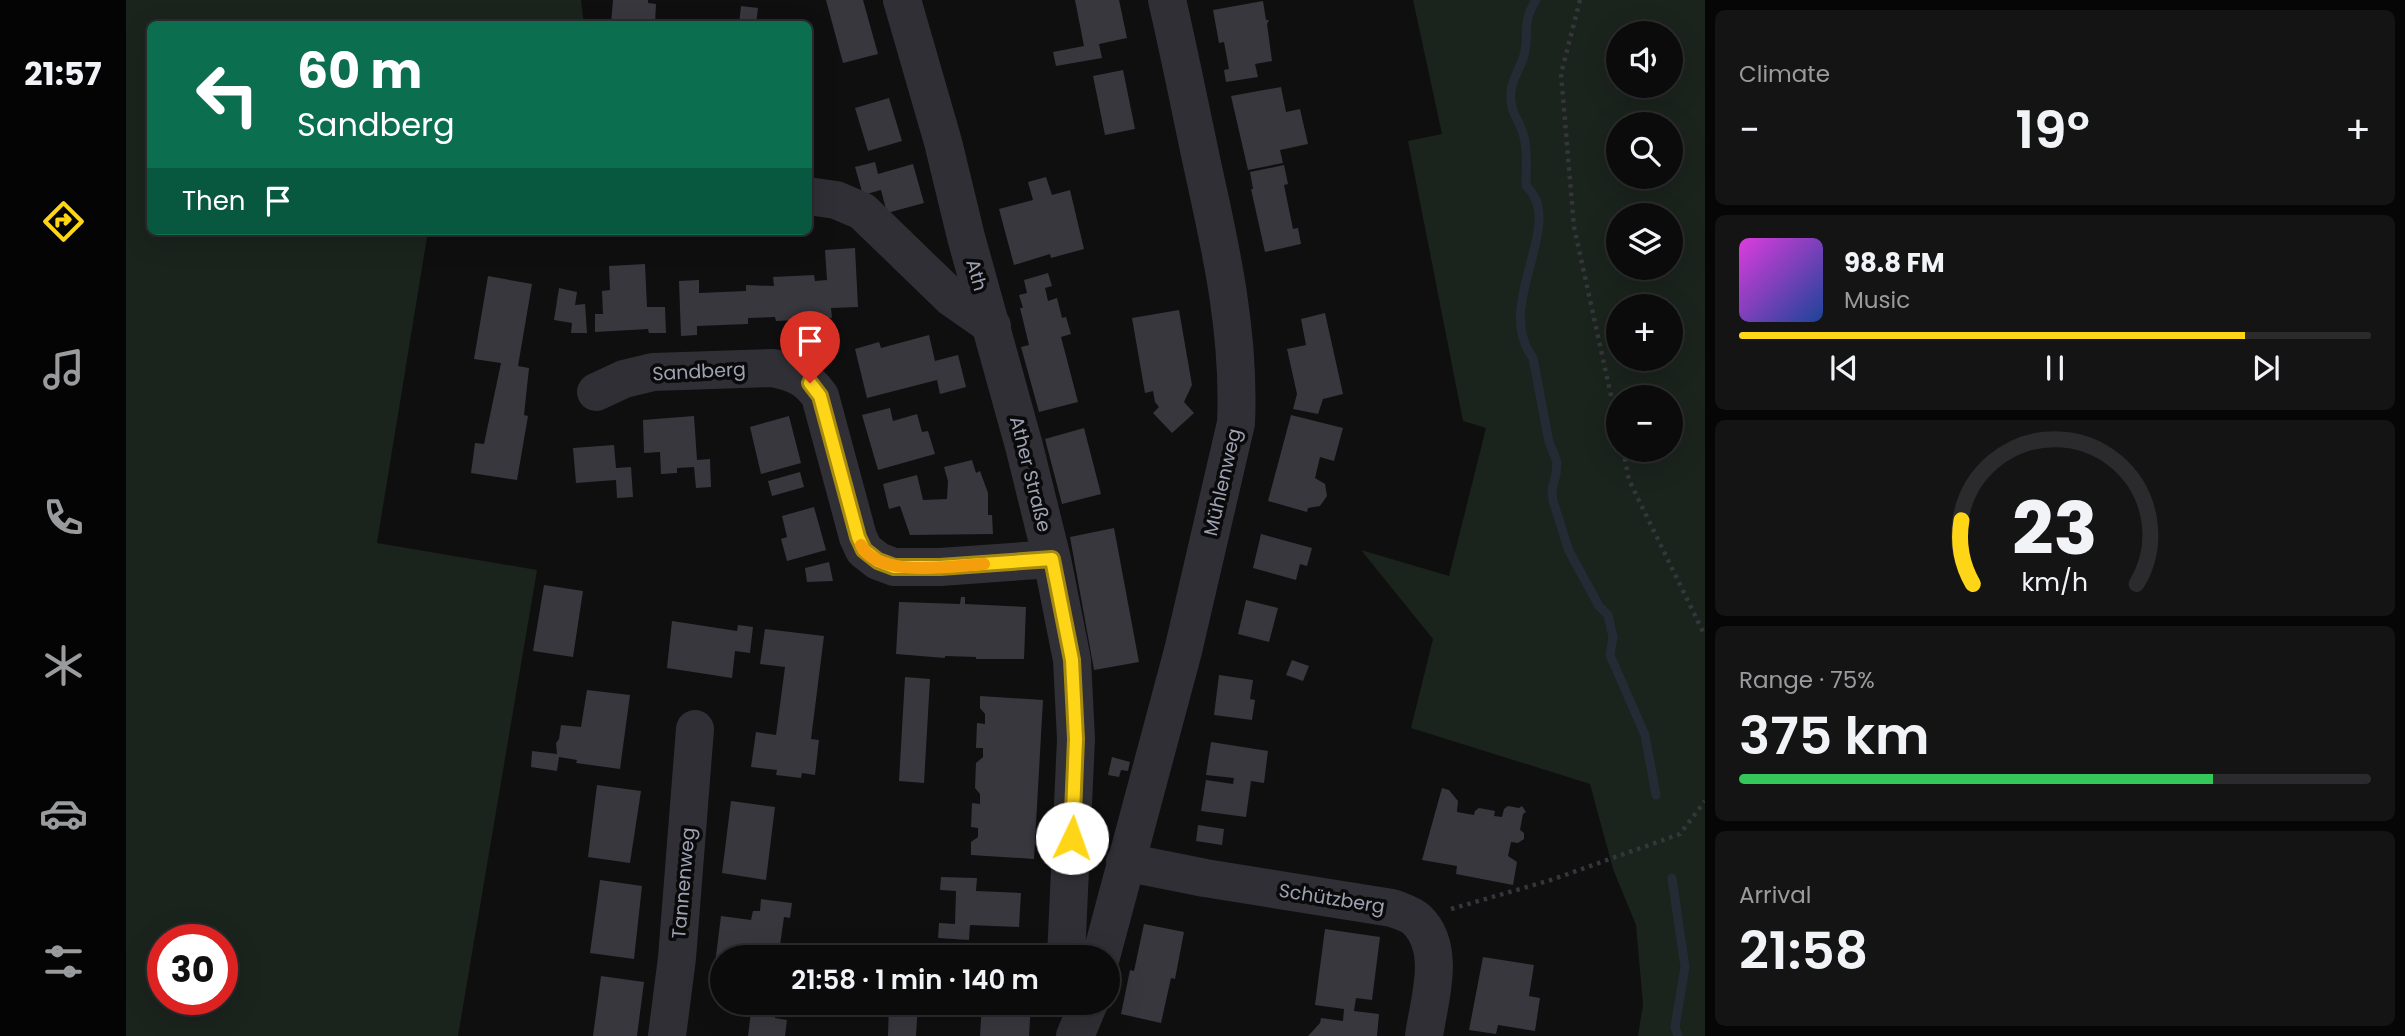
<!DOCTYPE html>
<html lang="en">
<head>
<meta charset="utf-8">
<style>
	:root { --surface:#0b0b0c; --page:#141415; --text:#f1f3f6; --muted:#9a9b9d; --line:#2b2b2d; --accent:#ffd518 }
	body { margin:0; font-family:Poppins,sans-serif; background:var(--page); color:var(--text); height:100vh; display:flex; flex-direction:column; font-size:26px; white-space:nowrap }
	* { box-sizing:border-box; margin:0 }
	p { font-size:23px; color:var(--muted) }
	.icon { flex:none; width:38px; height:38px; fill:none; stroke:currentColor; stroke-width:2; stroke-linecap:round; stroke-linejoin:round }
	.map { position:relative; flex:1; overflow:hidden }
	.panel { display:flex; flex-direction:column; gap:10px; padding:10px; background:#060607; width:700px }
	.panel>* { flex:none }
	.banner { position:absolute; left:21px; top:21px; width:665px; height:214px; border-radius:10px; box-shadow:0 7px 28px #0002,0 0 0 2px var(--line); background:#0b6e4f; color:#fff; overflow:hidden }
	.controls { position:absolute; left:1480px; top:21px; display:grid; gap:14px }
	.controls a { display:grid; place-items:center; width:77px; height:77px; border-radius:50%; background:var(--surface); box-shadow:0 7px 28px #0002,0 0 0 2px var(--line); font-size:35px }
	.speed { position:absolute; left:21px; top:924px; display:flex; gap:14px; font-size:35px; font-weight:700; text-align:center }
	.speed>* { display:grid; place-content:center; width:91px; height:91px; border-radius:50%; background:var(--surface); box-shadow:0 7px 28px #0002,0 0 0 2px var(--line); line-height:1 }
	.speed .limit { border:10px solid #d22; background:#fff; color:#111 }
	.pin { position:absolute; display:grid; place-items:center; width:60px; height:60px; color:#fff; margin:-72px -30px; border-radius:50% 50% 50% 0; rotate:-45deg; box-shadow:0 0 7px #0007 }
	.pin .icon { rotate:45deg }
	.me { position:absolute; width:77px; margin:-38px; rotate:3deg; stroke-linejoin:round; filter:drop-shadow(0 0 5px #0008) }
	.turn { display:flex; align-items:center; gap:24px; height:147px; padding:0 35px; font-size:32px }
	.turn .icon { width:91px; height:91px; stroke-width:2.5 }
	.turn b { display:block; font-size:49px; line-height:60px }
	.then { display:flex; align-items:center; height:66px; padding:0 35px; background:#0003; gap:14px; font-size:26px }
	.big { font-size:52px; font-weight:600; line-height:1.1 }
	.panel .tile { flex:1; display:flex; flex-direction:column; justify-content:center; gap:10px; min-width:0; padding:0 24px; border-radius:10px; background:var(--page) }
	.panel .dial { align-items:center; gap:0 }
	.dial svg { height:182px; overflow:visible; fill:none; stroke:var(--line); stroke-width:7; stroke-linecap:round; text-anchor:middle }
	.dial text { fill:var(--text); stroke:none }
	.song { display:flex; align-items:center; gap:21px }
	.cover { width:84px; height:84px; border-radius:10px; background:linear-gradient(135deg,hsl(300 70% 55%),hsl(220 70% 35%)) }
	.played { height:7px; border-radius:4px; background:linear-gradient(90deg,var(--accent) 80%,var(--line) 80%) }
	.keys { display:flex; justify-content:space-around; direction:ltr }
	.heat { display:flex; justify-content:space-between; align-items:center; font-size:38px; direction:ltr }
	.charge { height:10px; border-radius:5px; background:linear-gradient(90deg,#34c759 75%,var(--line) 0) }
	.trip { position:absolute; left:584px; top:945px; width:410px; height:70px; border-radius:35px; background:var(--surface); box-shadow:0 7px 28px #0002,0 0 0 2px var(--line); font-weight:600; line-height:70px; text-align:center }
	main { display:flex; flex:1; min-height:0 }
	.dock { display:flex; flex-direction:column; width:126px; justify-content:space-around; align-items:center; background:#040405; color:var(--muted) }
	.dock .icon { width:49px; height:49px }
	.dock .on { color:var(--accent) }
	.dock b { font-size:32px; color:var(--text) }
	.map>svg:first-child { display:block }
</style>
</head>
<body>
<main>
<nav class="dock">
<b>21:57</b>
<svg class="icon on" aria-label="directions" viewBox="0 0 24 24"><path d="M12 3l9 9-9 9-9-9zM9 14v-3h6M13 9l2 2-2 2"/></svg>
<svg class="icon" aria-label="music" viewBox="0 0 24 24"><path d="M9 18V5l10-2v13"/><circle cx="6" cy="18" r="3"/><circle cx="16" cy="16" r="3"/></svg>
<svg class="icon" aria-label="phone" viewBox="0 0 24 24"><path d="M5 4h4l2 5-3 2q2 4 5 5l2-3 5 2v4C11 20 4 13 5 4z"/></svg>
<svg class="icon" aria-label="climate" viewBox="0 0 24 24"><path d="M12 3v18M4 7l16 10M4 17L20 7"/></svg>
<svg class="icon" aria-label="car" viewBox="0 0 24 24"><path d="M5 17H2v-5l4-1 3-4h7l3 4 3 1v5h-3M9 17h6M6 11h13"/><circle cx="7" cy="17" r="2"/><circle cx="17" cy="17" r="2"/></svg>
<svg class="icon" aria-label="filters" viewBox="0 0 24 24"><path d="M4 7h16M4 17h16"/><circle cx="9" cy="7" r="2"/><circle cx="15" cy="17" r="2"/></svg>
</nav>
<div class="map">
<svg width="1579" height="1036" viewBox="0 0 1579 1036">
	<rect width="100%" height="100%" fill="#0f0f10"/>
	<path fill="#1b231d" fill-rule="evenodd" d="M 0,0 L 455,0 L 458,24 L 24,24 L 24,231 L 302,231 L 251,543 L 411,570 L 332,1036 L 0,1036 ZM 37,940 L 96,940 L 96,999 L 37,999 Z
		M 1287,0 L 1579,0 L 1579,1036 L 1512,1036 L 1517,1004 L 1510,925 L 1487,869 L 1464,784 L 1285,728 L 1307,639 L 1235,550 L 1323,576 L 1360,428 L 1337,421 L 1282,141 L 1316,134 ZM 1493,33 L 1545,33 L 1545,86 L 1493,86 ZM 1493,124 L 1545,124 L 1545,177 L 1493,177 ZM 1493,215 L 1545,215 L 1545,268 L 1493,268 ZM 1493,306 L 1545,306 L 1545,359 L 1493,359 ZM 1493,397 L 1545,397 L 1545,450 L 1493,450 Z"/>
	<g fill="none" stroke-linecap="round" stroke-linejoin="round">
		<path stroke="#252b34" stroke-width="9" d="M 1410,0 C 1396,22 1403,29 1399,51 C 1397,65 1386,77 1385,92 C 1383,113 1394,120 1398,137 C 1402,152 1400,171 1400,186 C 1442,223 1366,305 1407,358 L 1423,442 L 1431,462 L 1430,474 L 1426,489 L 1427,501 L 1443,551 L 1473,606 L 1482,615 L 1487,637 L 1484,655 L 1519,735 L 1530,795
			M 1546,878 L 1559,967 L 1549,1027 L 1552,1036"/>
	</g>
	<path fill="#38373d" d="M 487,0 L 522,0 L 522,3 L 530,4 L 529,24 L 485,24 Z
		M 700,0 L 737,0 L 752,54 L 717,63 Z
		M 949,0 L 993,0 L 1001,38 L 973,44 L 976,58 L 930,66 L 927,52 L 958,46 Z
		M 1137,1 L 1140,20 L 1143,20 L 1141,24 L 1146,61 L 1129,64 L 1132,77 L 1100,82 L 1098,70 L 1103,69 L 1098,42 L 1093,43 L 1087,10 Z
		M 615,6 L 632,8 L 630,24 L 613,24 Z
		M 997,70 L 1009,129 L 979,135 L 967,76 Z
		M 1155,87 L 1160,112 L 1174,109 L 1182,144 L 1154,150 L 1157,163 L 1122,170 L 1105,96 Z
		M 763,98 L 776,141 L 742,151 L 729,108 Z
		M 749,162 L 752,174 L 787,164 L 798,203 L 761,213 L 755,190 L 737,195 L 729,167 Z
		M 1158,165 L 1162,184 L 1158,185 L 1167,229 L 1172,228 L 1175,244 L 1139,252 L 1125,189 L 1127,189 L 1124,172 Z
		M 920,177 L 926,195 L 944,190 L 958,249 L 925,258 L 924,254 L 888,265 L 873,209 L 907,200 L 902,182 Z
		M 729,248 L 732,307 L 705,308 L 706,318 L 650,321 L 649,317 L 622,318 L 622,324 L 571,326 L 571,335 L 555,336 L 553,281 L 573,280 L 573,293 L 620,291 L 620,285 L 648,286 L 647,277 L 688,275 L 689,281 L 701,280 L 699,250 Z
		M 519,264 L 521,307 L 539,307 L 540,333 L 523,333 L 522,329 L 469,332 L 469,314 L 477,314 L 476,291 L 484,290 L 483,266 Z
		M 922,273 L 926,286 L 919,288 L 922,301 L 931,298 L 936,318 L 940,317 L 945,334 L 935,337 L 952,402 L 913,412 L 895,347 L 903,345 L 894,308 L 897,308 L 893,295 L 901,293 L 898,280 Z
		M 362,276 L 406,284 L 392,366 L 403,368 L 398,415 L 402,416 L 391,480 L 345,473 L 349,443 L 358,444 L 375,363 L 348,359 Z
		M 433,288 L 451,292 L 449,305 L 459,304 L 461,333 L 445,333 L 446,323 L 428,320 Z
		M 1053,310 L 1066,385 L 1058,402 L 1068,413 L 1046,433 L 1027,413 L 1033,407 L 1029,402 L 1027,391 L 1019,393 L 1006,318 Z
		M 1199,313 L 1217,394 L 1197,399 L 1192,414 L 1167,409 L 1171,394 L 1161,349 L 1180,345 L 1175,319 Z
		M 803,335 L 809,361 L 832,355 L 840,387 L 814,394 L 811,380 L 741,398 L 729,349 L 753,342 L 755,348 Z
		M 764,408 L 767,421 L 791,414 L 796,432 L 802,431 L 809,454 L 752,470 L 736,415 Z
		M 1165,415 L 1217,428 L 1208,461 L 1194,457 L 1189,478 L 1199,484 L 1201,496 L 1194,506 L 1182,508 L 1181,512 L 1142,501 Z
		M 568,416 L 571,460 L 584,459 L 585,487 L 570,488 L 568,467 L 551,468 L 551,473 L 535,474 L 534,452 L 518,453 L 517,420 Z
		M 663,416 L 675,463 L 635,474 L 624,427 Z
		M 958,428 L 975,494 L 936,504 L 919,439 Z
		M 488,445 L 490,468 L 505,467 L 507,497 L 491,498 L 490,480 L 450,483 L 447,448 Z
		M 846,460 L 850,473 L 854,471 L 862,493 L 862,515 L 866,515 L 867,534 L 784,535 L 774,506 L 763,509 L 757,484 L 791,475 L 797,500 L 821,499 L 822,481 L 818,467 Z
		M 674,472 L 678,487 L 646,496 L 642,481 Z
		M 688,507 L 700,550 L 661,561 L 655,539 L 661,537 L 656,516 Z
		M 988,528 L 1013,662 L 968,670 L 944,537 Z
		M 1135,534 L 1186,548 L 1181,566 L 1174,564 L 1170,580 L 1127,568 Z
		M 703,562 L 707,581 L 681,582 L 679,568 Z
		M 418,585 L 457,591 L 447,657 L 407,651 Z
		M 835,597 L 839,597 L 839,604 L 900,607 L 898,659 L 850,659 L 850,657 L 819,656 L 819,658 L 770,654 L 773,602 L 834,604 Z
		M 1120,600 L 1152,608 L 1143,642 L 1112,634 Z
		M 546,621 L 611,631 L 612,625 L 627,627 L 624,653 L 609,651 L 606,678 L 541,668 Z
		M 639,629 L 698,636 L 685,739 L 693,740 L 689,775 L 676,773 L 675,778 L 650,775 L 651,770 L 625,767 L 630,732 L 650,735 L 659,667 L 634,664 Z
		M 1166,660 L 1183,666 L 1177,681 L 1160,675 Z
		M 1093,675 L 1127,680 L 1124,699 L 1129,700 L 1126,720 L 1088,715 Z
		M 779,677 L 804,679 L 798,783 L 773,781 Z
		M 461,690 L 504,695 L 494,769 L 450,763 L 451,760 L 433,757 L 431,771 L 405,767 L 406,751 L 431,754 L 430,743 L 433,739 L 435,725 L 455,727 Z
		M 854,696 L 917,700 L 908,859 L 845,855 L 845,842 L 852,837 L 852,828 L 845,827 L 846,803 L 854,804 L 854,794 L 849,788 L 850,763 L 857,757 L 857,748 L 850,748 L 851,723 L 859,724 L 859,714 L 854,708 Z
		M 1085,742 L 1142,751 L 1138,783 L 1125,781 L 1120,817 L 1075,811 L 1080,780 L 1107,784 L 1108,778 L 1080,775 Z
		M 986,757 L 1004,762 L 1002,771 L 995,770 L 993,777 L 982,775 Z
		M 471,785 L 515,791 L 504,863 L 462,857 Z
		M 1316,788 L 1323,790 L 1332,801 L 1331,812 L 1348,815 L 1349,811 L 1353,808 L 1369,811 L 1368,816 L 1376,817 L 1378,809 L 1382,806 L 1393,808 L 1396,806 L 1400,812 L 1397,814 L 1394,830 L 1398,833 L 1398,839 L 1392,843 L 1385,842 L 1382,856 L 1391,862 L 1387,885 L 1330,874 L 1331,866 L 1296,860 Z
		M 605,801 L 649,807 L 640,880 L 596,873 Z
		M 1072,825 L 1098,829 L 1096,845 L 1070,841 Z
		M 815,877 L 851,878 L 850,891 L 895,893 L 893,927 L 844,925 L 843,940 L 812,938 L 813,923 L 829,924 L 830,891 L 814,890 Z
		M 474,880 L 516,886 L 508,959 L 464,953 Z
		M 635,899 L 666,903 L 664,918 L 658,917 L 654,945 L 648,944 L 646,957 L 597,957 L 597,989 L 586,988 L 595,916 L 625,920 L 627,911 L 634,911 Z
		M 1018,924 L 1058,932 L 1049,979 L 1045,978 L 1035,1023 L 995,1014 L 1004,970 L 1008,971 Z
		M 1199,929 L 1254,937 L 1246,1000 L 1230,998 L 1228,1011 L 1253,1014 L 1251,1036 L 1182,1036 L 1194,1023 L 1195,1018 L 1217,1021 L 1218,1009 L 1189,1005 Z
		M 1357,957 L 1408,965 L 1403,996 L 1414,998 L 1409,1031 L 1372,1025 L 1370,1034 L 1343,1030 Z
		M 475,976 L 518,982 L 511,1036 L 467,1036 Z
		M 626,1003 L 651,1003 L 649,1018 L 661,1020 L 659,1036 L 622,1036 Z
		M 763,1003 L 792,1003 L 790,1036 L 762,1036 Z
		M 856,1003 L 905,1003 L 903,1036 L 854,1036 Z"/>
	<g fill="none" stroke-linecap="round" stroke-linejoin="round">
		<path stroke="#35363c" stroke-width="4.5" stroke-dasharray="3.5 5" stroke-linecap="butt" d="M 1454,0 L 1435,74 L 1448,227 L 1493,432
			M 1497,450 L 1503,480 L 1579,636
			M 1325,909 L 1425,880 L 1554,834 L 1579,801"/>
		<path stroke="#2f2f35" stroke-width="38" d="M 776,0 L 817,142 L 840,237 L 898,446 L 926,559 L 946,660 L 950,739 L 940,957
			M 682,196 L 710,200 L 736,211 L 826,298 L 866,326
			M 470,392 L 498,379 L 527,372 L 647,368 C 668,372 681,378 694,396 L 732,537 L 738,550 L 752,561 L 768,567 L 814,567 L 926,559
			M 999,862 L 1079,878 L 1266,908 C 1274,911 1285,914 1291,920 C 1321,949 1303,1000 1298,1036
			M 975,957 L 1057,651 L 1110,423 C 1114,336 1096,253 1077,168 C 1065,112 1054,56 1041,0
			M 541,1036 L 551,958 L 569,729
			M 949,1036 L 963,1003"/>
	</g>
	<g fill="none" stroke-linecap="round" stroke-linejoin="round">
		<g stroke="#a68a10" stroke-width="18">
			<path id="route" d="M 684,383 L 694,396 L 732,537 L 738,550 L 752,561 L 768,567 L 814,567 L 926,559 L 946,660 L 950,739 L 946,838"/>
		</g>
		<use href="#route" stroke="#ffd518" stroke-width="12"/>
		<path stroke="#f59e0b" stroke-width="12" d="M 735,545 C 752,579 827,566 858,564"/>
	</g>
	<g text-anchor="middle" stroke-width="7" stroke-linejoin="round" paint-order="stroke">
		<g font-size="19" fill="#9ea1b3" stroke="#0a0a0b">
			<text transform="translate(851 275) rotate(74)" y="7">Ath</text>
			<text transform="translate(573 371) rotate(-3)" y="7">Sandberg</text>
			<text transform="translate(905 474) rotate(76)" y="7">Ather Straße</text>
			<text transform="translate(1096 482) rotate(-77)" y="7">Mühlenweg</text>
			<text transform="translate(557 883) rotate(-85)" y="7">Tannenweg</text>
			<text transform="translate(1206 898) rotate(9)" y="7">Schützberg</text>
		</g>
	</g>
</svg>
<div class="controls">
<a><svg class="icon" aria-label="sound" viewBox="0 0 24 24"><path d="M4 9h4l5-4v14l-5-4H4zM17 9q2 3 0 6"/></svg></a>
<a><svg class="icon" aria-label="search" viewBox="0 0 24 24"><circle cx="10" cy="10" r="6"/><path d="M15 15l6 6"/></svg></a>
<a><svg class="icon" aria-label="layers" viewBox="0 0 24 24"><path d="M12 4l9 5-9 5-9-5zM3 14l9 5 9-5"/></svg></a>
<a>+</a>
<a>−</a>
</div>
<div class="speed"><div class="limit">30</div></div>
<div class="pin" style="left:684px;top:383px;background:#d93025"><svg class="icon" aria-label="arrive" viewBox="0 0 24 24"><path d="M6 21V4h12l-3 4 3 4H6"/></svg></div>
<svg class="me" style="left:946px;top:838px" viewBox="-20 -20 40 40"><circle r="19" fill="#fff"/><path d="M0-13L10 11 0 6-10 11z" fill="#ffd518"/></svg>
<div class="trip">21:58 · 1 min · 140 m</div>
<div class="banner">
<div class="turn"><svg class="icon" aria-label="left" viewBox="0 0 24 24"><path d="M17 20v-9H6M10 6l-5 5 5 5"/></svg><div><b>60 m</b>Sandberg</div></div>
<div class="then">Then<svg class="icon" aria-label="arrive" viewBox="0 0 24 24"><path d="M6 21V4h12l-3 4 3 4H6"/></svg></div>
</div>
</div>
<section class="panel">
<div class="tile"><p>Climate</p>
<div class="heat"><a>−</a><b class="big">19°</b><a>+</a></div>
</div>
<div class="tile">
<div class="song"><i class="cover"></i><div><b>98.8 FM</b><p>Music</p></div></div>
<div class="played"></div>
<div class="keys"><svg class="icon" aria-label="previous" viewBox="0 0 24 24"><path d="M18 5L8 12l10 7zM5 5v14"/></svg><svg class="icon" aria-label="pause" viewBox="0 0 24 24"><path d="M8 5v14M16 5v14"/></svg><svg class="icon" aria-label="next" viewBox="0 0 24 24"><path d="M6 5l10 7-10 7zM19 5v14"/></svg></div>
</div>
<div class="tile dial"><svg viewBox="0 0 100 80">
<path d="M14 69A42 42 0 1 1 86 69"/>
<path d="M14 69A42 42 0 0 1 9 41" stroke="#ffd518"/>
<text x="50" y="56" font-size="32" font-weight="700">23</text>
<text x="50" y="72" font-size="11">km/h</text>
</svg></div>
<div class="tile"><p>Range · 75%</p><b class="big">375 km</b><div class="charge"></div></div>
<div class="tile"><p>Arrival</p><b class="big">21:58</b></div>
</section>
</main>
</body>
</html>
